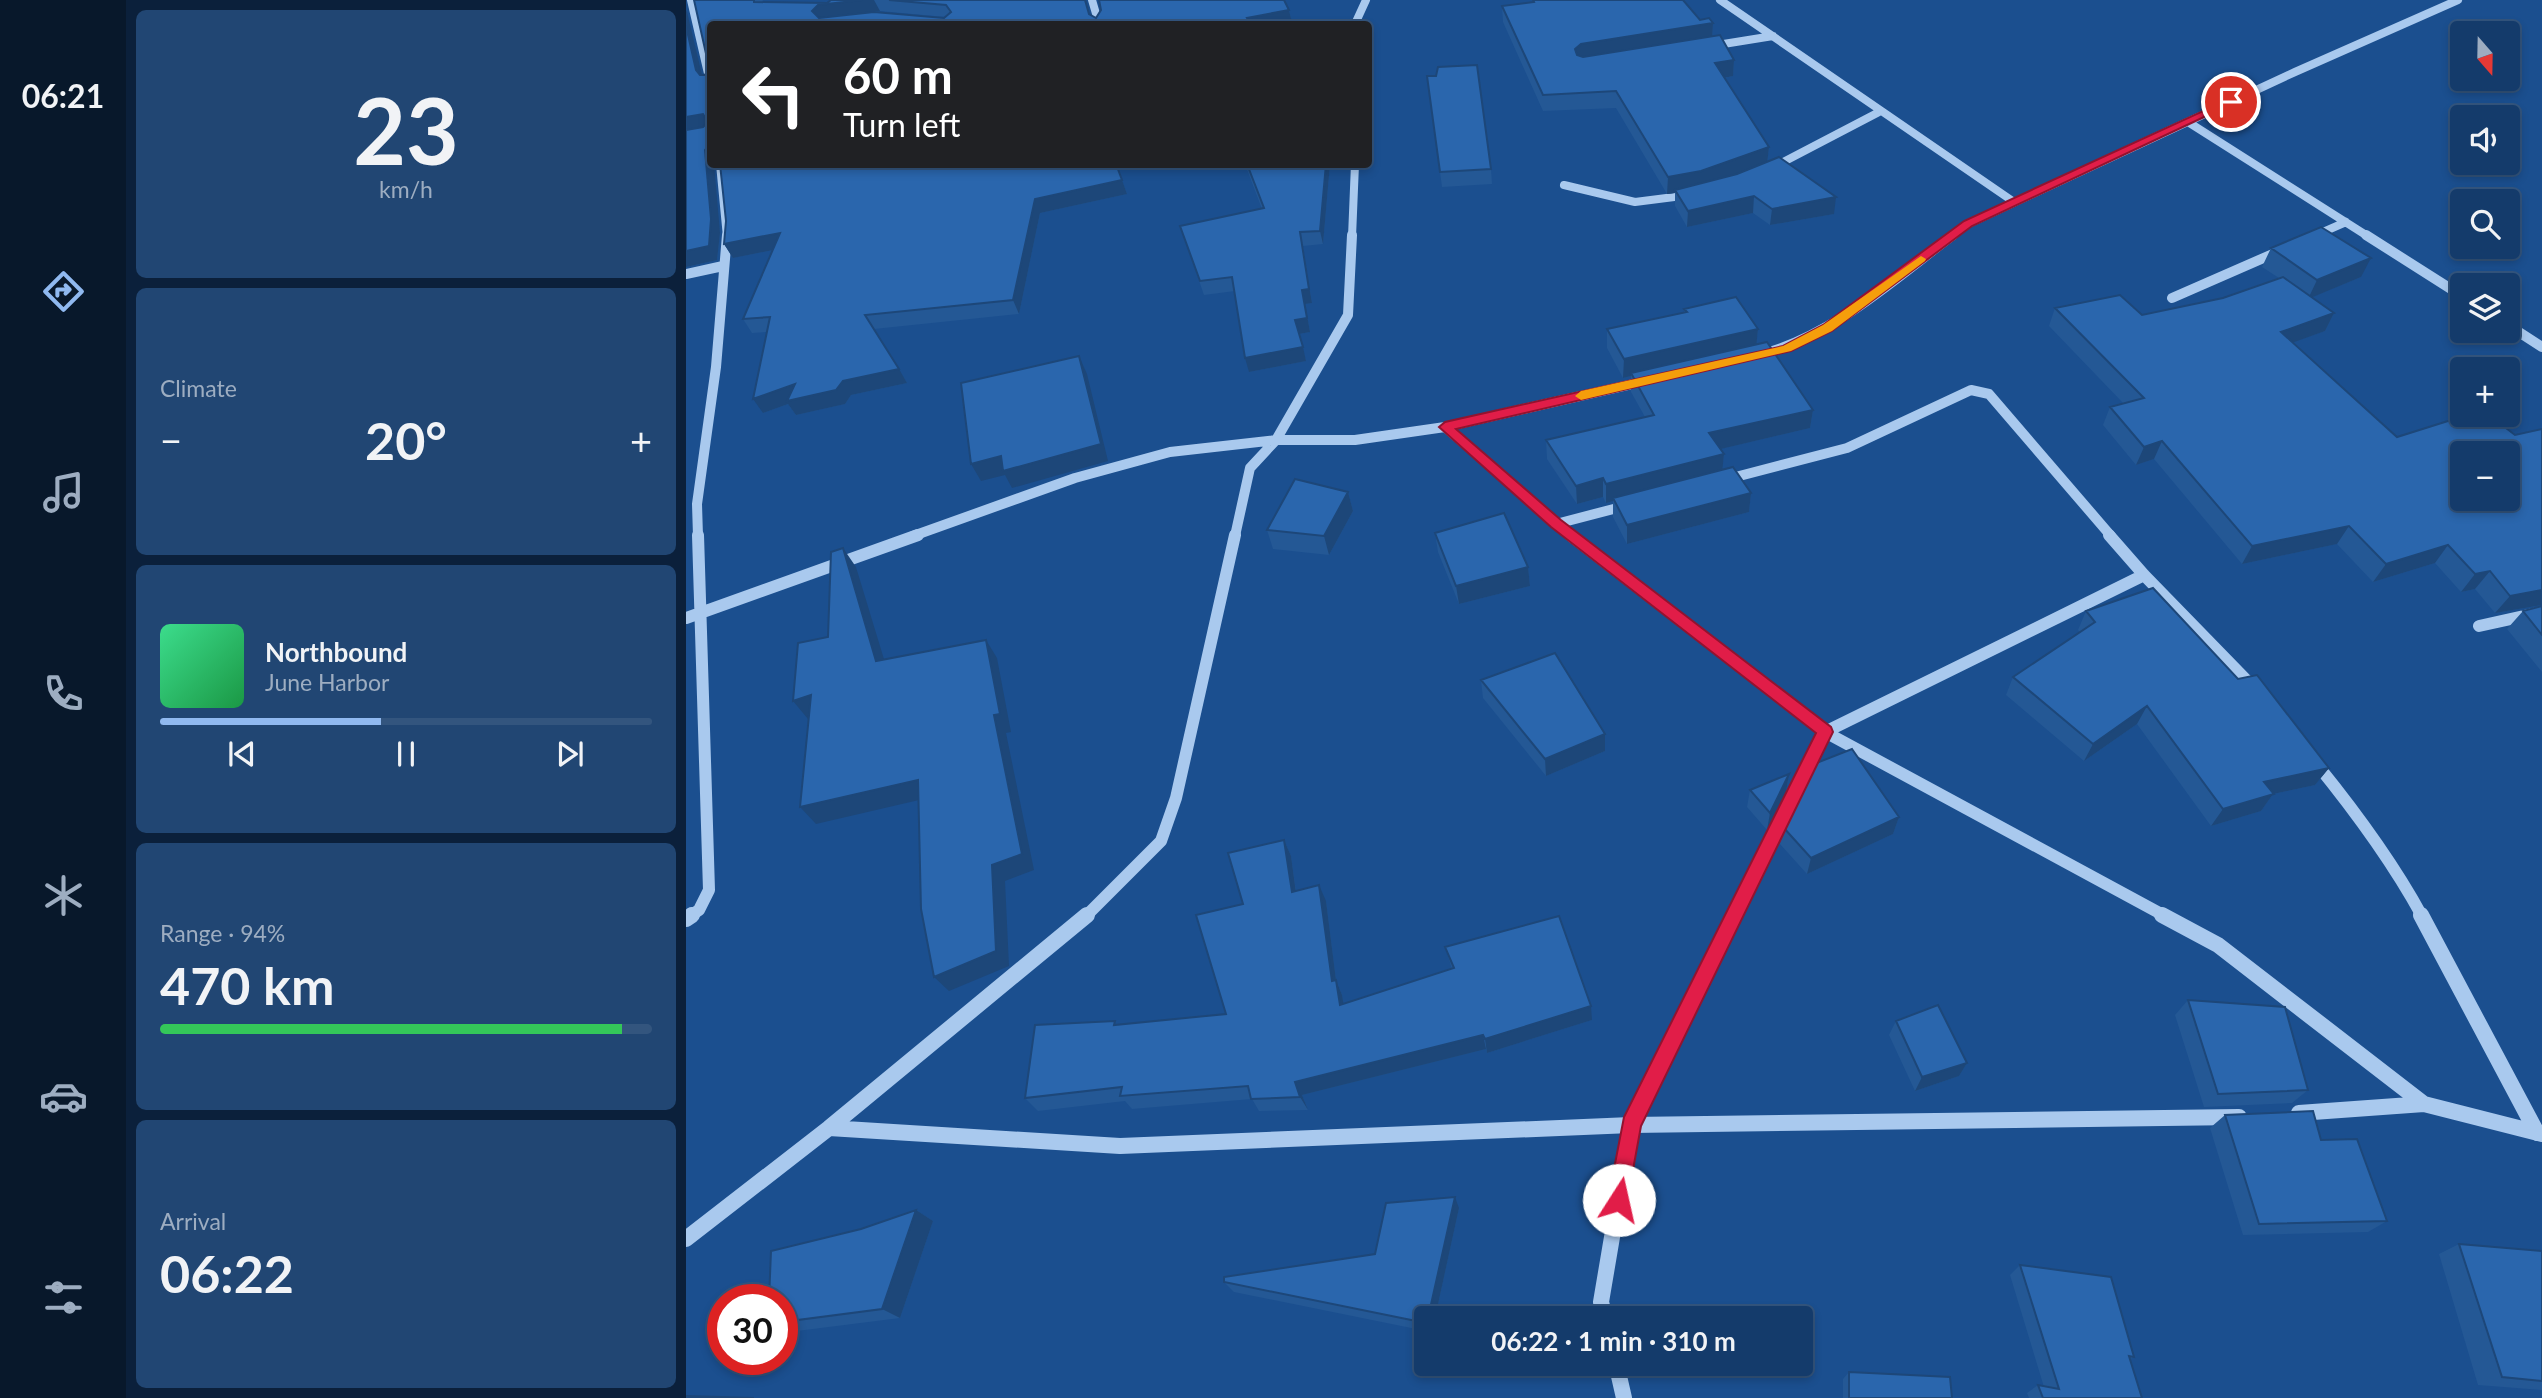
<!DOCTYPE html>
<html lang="en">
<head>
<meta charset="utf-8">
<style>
	:root { --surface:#143b6b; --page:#214673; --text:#f1f3f6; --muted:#9dadc1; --line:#33557e; --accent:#90b9f0 }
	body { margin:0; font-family:Lato,sans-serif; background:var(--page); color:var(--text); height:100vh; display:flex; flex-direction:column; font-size:26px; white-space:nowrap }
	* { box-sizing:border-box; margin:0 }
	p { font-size:23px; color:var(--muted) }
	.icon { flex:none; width:38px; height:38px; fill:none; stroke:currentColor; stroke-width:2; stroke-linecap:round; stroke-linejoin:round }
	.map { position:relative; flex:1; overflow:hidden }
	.panel { display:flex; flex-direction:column; gap:10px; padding:10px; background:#0b203b; width:560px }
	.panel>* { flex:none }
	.top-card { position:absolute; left:21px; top:21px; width:665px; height:147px; border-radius:7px; box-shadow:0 4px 10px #0003,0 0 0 2px var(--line); background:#202124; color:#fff; overflow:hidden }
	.needle { width:46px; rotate:160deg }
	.controls { position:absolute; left:1764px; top:21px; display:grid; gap:14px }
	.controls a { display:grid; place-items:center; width:70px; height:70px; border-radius:7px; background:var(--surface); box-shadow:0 4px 10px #0003,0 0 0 2px var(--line); font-size:35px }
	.speed { position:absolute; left:21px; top:1284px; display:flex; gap:14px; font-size:35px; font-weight:700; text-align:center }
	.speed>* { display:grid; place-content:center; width:91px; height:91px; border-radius:50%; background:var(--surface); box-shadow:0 4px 10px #0003,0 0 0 2px var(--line); line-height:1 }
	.speed .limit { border:10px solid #d22; background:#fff; color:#111 }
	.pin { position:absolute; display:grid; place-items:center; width:60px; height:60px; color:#fff; margin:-30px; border:4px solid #fff; border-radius:50%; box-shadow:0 2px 7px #0007 }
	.me { position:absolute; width:77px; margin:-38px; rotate:10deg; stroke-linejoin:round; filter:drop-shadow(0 0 5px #0008) }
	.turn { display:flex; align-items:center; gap:24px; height:147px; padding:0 21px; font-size:32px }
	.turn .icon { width:91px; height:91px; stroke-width:2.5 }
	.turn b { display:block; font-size:49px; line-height:60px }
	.big { font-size:52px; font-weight:700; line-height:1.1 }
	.panel .widget { flex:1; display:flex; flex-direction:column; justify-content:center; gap:10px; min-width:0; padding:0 24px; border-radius:10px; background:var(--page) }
	.panel .dial { align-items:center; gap:0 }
	.dial b { font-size:91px; line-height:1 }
	.song { display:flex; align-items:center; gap:21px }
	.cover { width:84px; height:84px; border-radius:10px; background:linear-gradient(135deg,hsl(150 70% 55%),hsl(140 70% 35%)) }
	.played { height:7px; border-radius:4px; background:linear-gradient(90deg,var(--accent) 45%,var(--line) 45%) }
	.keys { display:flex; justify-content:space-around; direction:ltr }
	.heat { display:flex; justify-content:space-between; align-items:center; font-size:38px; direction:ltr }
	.charge { height:10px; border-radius:5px; background:linear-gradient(90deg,#34c759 94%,var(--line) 0) }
	.trip { position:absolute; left:728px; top:1306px; width:399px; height:70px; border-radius:7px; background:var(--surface); box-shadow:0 4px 10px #0003,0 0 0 2px var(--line); font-weight:700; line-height:70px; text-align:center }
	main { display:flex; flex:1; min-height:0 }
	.tab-bar { display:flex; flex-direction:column; width:126px; justify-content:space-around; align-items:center; background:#08182b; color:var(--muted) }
	.tab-bar .icon { width:49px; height:49px }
	.tab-bar .on { color:var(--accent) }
	.tab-bar b { font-size:32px; color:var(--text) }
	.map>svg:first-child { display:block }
</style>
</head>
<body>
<main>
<nav class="tab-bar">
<b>06:21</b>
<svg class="icon on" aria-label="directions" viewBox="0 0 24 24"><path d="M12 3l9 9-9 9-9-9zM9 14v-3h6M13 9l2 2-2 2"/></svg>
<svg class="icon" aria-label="music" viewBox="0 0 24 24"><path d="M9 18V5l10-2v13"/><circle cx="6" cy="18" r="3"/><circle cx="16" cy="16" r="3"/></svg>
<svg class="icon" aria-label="phone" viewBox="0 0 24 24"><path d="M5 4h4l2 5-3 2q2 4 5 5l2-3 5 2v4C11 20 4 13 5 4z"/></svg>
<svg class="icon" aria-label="climate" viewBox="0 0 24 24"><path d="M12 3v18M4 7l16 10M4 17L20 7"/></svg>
<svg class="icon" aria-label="car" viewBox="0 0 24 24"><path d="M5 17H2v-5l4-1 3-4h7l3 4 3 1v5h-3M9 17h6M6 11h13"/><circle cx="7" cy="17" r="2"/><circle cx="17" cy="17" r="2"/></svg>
<svg class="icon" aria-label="filters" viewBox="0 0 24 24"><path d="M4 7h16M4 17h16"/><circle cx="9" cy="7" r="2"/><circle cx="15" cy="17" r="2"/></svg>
</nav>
<section class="panel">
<div class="widget dial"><b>23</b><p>km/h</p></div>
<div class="widget"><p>Climate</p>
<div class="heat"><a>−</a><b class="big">20°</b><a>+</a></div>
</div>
<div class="widget">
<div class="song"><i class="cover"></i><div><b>Northbound</b><p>June Harbor</p></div></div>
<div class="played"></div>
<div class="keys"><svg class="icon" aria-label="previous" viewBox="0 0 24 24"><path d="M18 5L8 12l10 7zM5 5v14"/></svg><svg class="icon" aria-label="pause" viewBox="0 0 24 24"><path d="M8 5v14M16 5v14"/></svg><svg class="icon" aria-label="next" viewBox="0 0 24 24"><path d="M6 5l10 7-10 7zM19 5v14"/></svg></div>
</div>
<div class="widget"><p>Range · 94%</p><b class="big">470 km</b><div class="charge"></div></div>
<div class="widget"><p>Arrival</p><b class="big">06:22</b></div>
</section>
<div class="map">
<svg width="1856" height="1398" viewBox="0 0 1856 1398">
	<rect width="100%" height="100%" fill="#1b4f8f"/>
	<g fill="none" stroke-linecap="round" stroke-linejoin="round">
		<path stroke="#a9c9ee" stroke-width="8" d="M 5,0 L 24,82
			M 406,0 L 413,24
			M 1034,0 L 1328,202
			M 669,24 L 680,0
			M 1025,46 L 1087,36
			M 1502,122 L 1683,237
			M 34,164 L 41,237
			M 1084,169 L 1195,111
			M 878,185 L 949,202 L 1004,195
			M 1628,236 L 1660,222
			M 666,237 L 669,164
			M 1265,237 L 1282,224 L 1609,72 L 1772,0"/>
		<path stroke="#a9c9ee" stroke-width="10" d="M 1680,235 L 1776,296
			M 0,274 L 37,266
			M 1486,298 L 1596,250
			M 1822,325 L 1856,347
			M 1073,355 C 1147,336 1207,280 1267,235
			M 759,427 L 886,536
			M 1038,480 L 1161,448 L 1285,390 L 1303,394 L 1425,536
			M 870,524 L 943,505
			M 12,536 L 11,504 L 30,367 L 41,235
			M 227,536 L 389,478 L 484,452 L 590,440 L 662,315 L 666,235
			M 549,536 L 564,468 L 590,440 L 669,440 L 759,427 L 960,381"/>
		<path stroke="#a9c9ee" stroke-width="12" d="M 884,535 L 1139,732 L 1479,916
			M 1423,535 L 1458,575 L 1568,688
			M 0,618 L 232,535
			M 1793,626 L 1856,612
			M 1629,762 C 1669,811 1706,861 1736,916
			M 4,916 L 13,910 L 23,890 L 12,535
			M 400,916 L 475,841 L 490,798 L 549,535
			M 1048,916 L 1139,732 L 1458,575"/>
		<path stroke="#a9c9ee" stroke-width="16" d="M 1476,915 L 1532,945 L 1738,1104 L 1856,1134
			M 1735,915 L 1851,1133
			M 0,919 L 6,915
			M 1613,1113 L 1738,1104
			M 143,1128 L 434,1146 L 945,1125 L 1553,1117
			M 0,1239 L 143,1128 L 401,915
			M 919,1318 L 915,1302 L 945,1125 L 1049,915
			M 930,1363 L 938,1398"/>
	</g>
	<path fill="#245895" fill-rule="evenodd" d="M 8,0 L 77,0 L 76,2 L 141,3 L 145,0 L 400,0 L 400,1 L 403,14 L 410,18 L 603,10 L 606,23 L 597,24 L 24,24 L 24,164 L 34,233 L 31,260 L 0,267 L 0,10 L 16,75 L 19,75 L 23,67 ZM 194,11 L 259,17 L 190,12 Z
		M 846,0 L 997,0 L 1014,20 L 1027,23 L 1026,37 L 1048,60 L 1047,76 L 1039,78 L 1083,147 L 1081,162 L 1148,214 L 1084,225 L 1067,213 L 1001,227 L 989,206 L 989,193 L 981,194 L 930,108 L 857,111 L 817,22 L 816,6 L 846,3 Z
		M 741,76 L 750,76 L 805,169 L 806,184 L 756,187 Z
		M 34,164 L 432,164 L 430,165 L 441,194 L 354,213 L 333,314 L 188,329 L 221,383 L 165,395 L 159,404 L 110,415 L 102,404 L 77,413 L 81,332 L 66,333 L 57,319 L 87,250 L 47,258 L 38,244 L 40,221 Z
		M 559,164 L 644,164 L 637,244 L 617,246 L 626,303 L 619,304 L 624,332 L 613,334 L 620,361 L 563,372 L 549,291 L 518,295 L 494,226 L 576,209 Z
		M 1585,248 L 1675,277 L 1626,297 L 1648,313 L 1639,331 L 1607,342 L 1856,605 L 1809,613 L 1789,589 L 1775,592 L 1749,563 L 1687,582 L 1651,544 L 1556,564 L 1468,459 L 1450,465 L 1417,425 L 1424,407 L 1438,404 L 1363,326 L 1369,308 L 1456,315 L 1537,298 L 1593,278 L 1576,267 Z
		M 998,309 L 1072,329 L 1070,344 L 1127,410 L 1124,428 L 1034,449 L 1038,454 L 1036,470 L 1065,493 L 1063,512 L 941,544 L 927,517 L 927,501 L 920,503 L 917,497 L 891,504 L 861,459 L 860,440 L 959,417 L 945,392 L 945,376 L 937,378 L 921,348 L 921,329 L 998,313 Z
		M 662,492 L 667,511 L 643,555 L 587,549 L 581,530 Z
		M 749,533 L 842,567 L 844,586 L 773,604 L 752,552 Z
		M 1856,606 L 1856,672 L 1821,629 L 1837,611 Z
		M 1400,611 L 1552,679 L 1643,768 L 1629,785 L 1587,794 L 1575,811 L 1525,826 L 1451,724 L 1398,761 L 1320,695 L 1327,677 L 1394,632 L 1392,630 Z
		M 795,680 L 919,734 L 919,751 L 860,776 L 797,698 Z
		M 1103,774 L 1100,792 L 1081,830 L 1061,807 L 1064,790 Z
		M 1213,817 L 1207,834 L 1121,874 L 1094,844 L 1097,827 Z
		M 598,840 L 605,856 L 610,891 L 640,901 L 650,980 L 656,995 L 657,1004 L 766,969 L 759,947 L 906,1020 L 801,1053 L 800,1049 L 616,1095 L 622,1110 L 573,1111 L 566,1099 L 446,1109 L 439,1101 L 352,1111 L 339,1098 L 432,1025 L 540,1014 L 557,904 Z
		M 1502,1000 L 1622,1090 L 1606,1103 L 1518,1107 L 1489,1015 Z
		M 1210,1021 L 1281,1063 L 1273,1076 L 1229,1091 L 1203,1035 Z
		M 1539,1115 L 1635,1140 L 1701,1221 L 1682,1232 L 1557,1235 L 1524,1128 Z
		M 773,1208 L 749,1318 L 740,1318 L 740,1331 L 548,1292 L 538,1282 L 689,1254 Z
		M 230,1210 L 247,1221 L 214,1318 L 103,1332 L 96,1330 L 96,1300 L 175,1229 Z
		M 1773,1244 L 1856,1251 L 1856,1390 L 1792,1385 L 1753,1254 Z
		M 1334,1265 L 1448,1357 L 1444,1359 L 1456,1398 L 1343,1398 L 1341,1393 L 1352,1385 L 1358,1387 L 1324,1275 Z
		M 1163,1372 L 1266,1398 L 1157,1398 L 1157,1379 Z"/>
	<path fill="#1d4779" d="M 176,0 L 188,0 L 194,11 L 138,17 L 132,24 L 126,11 L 132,5 Z
		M 0,10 L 1,12 L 18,83 L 10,70 L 0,26 Z
		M 603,10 L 606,23 L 597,24 L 563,24 L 561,18 Z
		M 1027,23 L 1026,39 L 890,65 L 889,49 L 895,44 Z
		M 1048,60 L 1047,76 L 1028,80 L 1029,63 Z
		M 17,114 L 24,126 L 0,132 L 0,117 Z
		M 23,145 L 24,148 L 24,164 L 28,164 L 34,233 L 31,260 L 0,267 L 0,251 L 19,150 Z
		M 1083,147 L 1081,164 L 1014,188 L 989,190 L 989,193 L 981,194 L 982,177 Z
		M 640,164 L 644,164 L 637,244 L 634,231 Z
		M 436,180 L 441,194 L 354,213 L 333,314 L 327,300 L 349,199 Z
		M 1068,196 L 1067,213 L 1001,227 L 1002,211 Z
		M 1150,197 L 1148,214 L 1084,225 L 1086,209 Z
		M 614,232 L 626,303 L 619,304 L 624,332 L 613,334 L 609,320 L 616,290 Z
		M 94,233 L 102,247 L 47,258 L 38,244 Z
		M 1685,258 L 1675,277 L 1622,299 L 1631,280 Z
		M 1648,313 L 1639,331 L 1586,350 L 1595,332 Z
		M 1072,329 L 1070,348 L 945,373 L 945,376 L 937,378 L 938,359 Z
		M 617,347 L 620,361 L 563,372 L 559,358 Z
		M 393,356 L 401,374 L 422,461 L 326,488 L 319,475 L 295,481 L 285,464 L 315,456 Z
		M 213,369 L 221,383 L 165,395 L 159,404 L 110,415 L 102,404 L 77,413 L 67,399 L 109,384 L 157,381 Z
		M 1127,410 L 1124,428 L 1022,452 L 1023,433 Z
		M 1476,441 L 1468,459 L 1450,465 L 1458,447 Z
		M 1038,454 L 1036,473 L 927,498 L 927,501 L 920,503 L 920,484 Z
		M 917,478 L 917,497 L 891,504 L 890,486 Z
		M 662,492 L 667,511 L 643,555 L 638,536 Z
		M 1065,493 L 1063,512 L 941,544 L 941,525 Z
		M 1663,526 L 1651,544 L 1556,564 L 1566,546 Z
		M 1762,545 L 1749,563 L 1687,582 L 1700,564 Z
		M 157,548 L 170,567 L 204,679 L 190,661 Z
		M 842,567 L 844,586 L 773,604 L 770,586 Z
		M 1804,571 L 1789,589 L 1775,592 L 1789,574 Z
		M 1856,590 L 1856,605 L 1809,613 L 1824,596 Z
		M 300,640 L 311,658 L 325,732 L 320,733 L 348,870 L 319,881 L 323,966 L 263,991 L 248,977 L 306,865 L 308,715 Z
		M 125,695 L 122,719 L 107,701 Z
		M 1461,706 L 1451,724 L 1398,761 L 1407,744 Z
		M 919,734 L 919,751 L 860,776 L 859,759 Z
		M 1643,768 L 1629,785 L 1587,794 L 1575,811 L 1525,826 L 1537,809 L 1578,782 Z
		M 1103,774 L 1100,792 L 1081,830 L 1084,813 Z
		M 232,780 L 246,797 L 130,824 L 114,807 Z
		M 1213,817 L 1207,834 L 1121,874 L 1125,858 Z
		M 598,840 L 605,856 L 612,908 L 606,892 Z
		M 633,885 L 640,901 L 652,996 L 646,981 Z
		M 650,980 L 656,995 L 660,1019 L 654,1005 Z
		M 905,1006 L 906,1020 L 801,1053 L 799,1039 Z
		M 797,1035 L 800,1049 L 616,1095 L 622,1110 L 614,1097 L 609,1082 Z
		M 1281,1063 L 1273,1076 L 1229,1091 L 1236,1077 Z
		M 769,1197 L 773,1208 L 749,1318 L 742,1318 Z
		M 230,1210 L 247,1221 L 214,1318 L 196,1309 Z"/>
	<path fill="#2a66ad" stroke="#1d4779" stroke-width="2" fill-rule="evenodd" d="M 8,0 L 68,0 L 68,2 L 141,3 L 145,0 L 176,0 L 132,5 L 126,11 L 133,18 L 188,12 L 258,18 L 265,12 L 260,5 L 203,0 L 399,0 L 403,14 L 410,18 L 415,10 L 413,0 L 598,0 L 603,10 L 561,18 L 565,24 L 24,24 L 24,145 L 23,145 L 19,150 L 25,219 L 23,246 L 0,251 L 0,130 L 17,127 L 22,122 L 17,114 L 0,117 L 0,26 L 10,70 L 14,75 L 19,75 L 23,67 Z
		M 847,0 L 997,0 L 1014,20 L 1023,18 L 1027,23 L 895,44 L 889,49 L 891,55 L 897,57 L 1034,35 L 1048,60 L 1029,63 L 1083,147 L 1015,171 L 982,177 L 930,91 L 857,95 L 816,6 L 848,2 Z
		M 791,65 L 805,169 L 754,172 L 741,76 L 750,76 L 752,67 Z
		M 1093,157 L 1150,197 L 1086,209 L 1068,196 L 1002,211 L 989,190 L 1051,174 Z
		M 34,164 L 430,164 L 436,180 L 349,199 L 327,300 L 179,315 L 213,369 L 157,381 L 150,390 L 101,401 L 109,384 L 67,399 L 84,317 L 57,319 L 94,233 L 38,244 L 40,221 Z
		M 561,164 L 640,164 L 634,231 L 614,232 L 623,289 L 616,290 L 621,318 L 609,320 L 617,347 L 559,358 L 546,277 L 514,281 L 494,226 L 578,208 Z
		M 1635,227 L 1685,258 L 1631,280 L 1585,248 Z
		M 1597,277 L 1648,313 L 1595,332 L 1711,437 L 1781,415 L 1784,415 L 1790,420 L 1803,415 L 1829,435 L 1856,429 L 1856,590 L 1824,596 L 1804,571 L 1789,574 L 1762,545 L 1700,564 L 1663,526 L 1566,546 L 1476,441 L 1458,447 L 1424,407 L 1458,398 L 1369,308 L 1434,295 L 1456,315 L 1537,298 ZM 1776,453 L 1822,453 L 1822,499 L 1776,499 Z
		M 1050,297 L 1072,329 L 938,359 L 921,329 L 1001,312 L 998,309 Z
		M 1081,342 L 1127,410 L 1023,433 L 1038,454 L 920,484 L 917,478 L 890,486 L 860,440 L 968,415 L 945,373 Z
		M 393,356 L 415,444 L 317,471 L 315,456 L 285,464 L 275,383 Z
		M 1047,467 L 1065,493 L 941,525 L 927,498 Z
		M 609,479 L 662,492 L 638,536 L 581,530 Z
		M 818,513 L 842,567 L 770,586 L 749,533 Z
		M 157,548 L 190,661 L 300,640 L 314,714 L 308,715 L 336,854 L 306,865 L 310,951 L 248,977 L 235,909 L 232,780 L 114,807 L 125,695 L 107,701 L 112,643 L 142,637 L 145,552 Z
		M 1467,588 L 1552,679 L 1571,675 L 1643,768 L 1578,782 L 1588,794 L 1537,809 L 1461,706 L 1407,744 L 1327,677 L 1409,622 L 1400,611 Z
		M 1856,606 L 1856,635 L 1837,611 Z
		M 869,653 L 919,734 L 859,759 L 795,680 Z
		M 1166,749 L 1213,817 L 1125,858 L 1097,827 L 1128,764 Z
		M 1103,774 L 1084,813 L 1064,790 Z
		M 598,840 L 606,892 L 633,885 L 646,981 L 650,980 L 654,1005 L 768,968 L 759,947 L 873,916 L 905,1006 L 799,1039 L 797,1035 L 609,1082 L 614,1097 L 565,1099 L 562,1086 L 434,1096 L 436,1087 L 339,1098 L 349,1025 L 429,1021 L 428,1025 L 540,1014 L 510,915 L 557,904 L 542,853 Z
		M 1502,1000 L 1599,1007 L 1622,1090 L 1532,1094 Z
		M 1252,1005 L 1281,1063 L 1236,1077 L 1210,1021 Z
		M 1627,1111 L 1635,1140 L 1671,1139 L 1701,1221 L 1573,1224 L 1539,1115 Z
		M 769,1197 L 742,1318 L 740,1318 L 740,1323 L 538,1282 L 538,1277 L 689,1254 L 700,1203 Z
		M 230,1210 L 196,1309 L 96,1322 L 96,1300 L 83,1300 L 85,1251 L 175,1229 Z
		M 1773,1244 L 1856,1251 L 1856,1381 L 1816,1377 Z
		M 1334,1265 L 1425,1277 L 1448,1357 L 1443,1356 L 1456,1398 L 1357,1398 L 1352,1385 L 1373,1389 Z
		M 1163,1372 L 1264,1377 L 1266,1398 L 1163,1398 Z
		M 0,1396 L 68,1398 L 0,1398 Z"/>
	<path fill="#e11d48" stroke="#92132f" stroke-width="2" d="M 1541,100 L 1550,102 L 1286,226 L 1146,331 L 1105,351 L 770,429 L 875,520 L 1145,727 L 1147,732 L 955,1126 L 940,1208 L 933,1211 L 925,1208 L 922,1200 L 938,1117 L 1130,733 L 865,527 L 753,427 L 759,422 L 1097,346 L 1137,325 L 1278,221 Z"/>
	<path fill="#f59e0b" d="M 1235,256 L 1240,259 L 1239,261 L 1146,331 L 1105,351 L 895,400 L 889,396 L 895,391 L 1097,346 L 1137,325 Z"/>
</svg>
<div class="controls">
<a><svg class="needle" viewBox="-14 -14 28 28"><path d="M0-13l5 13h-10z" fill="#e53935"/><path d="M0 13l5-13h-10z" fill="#9dadc1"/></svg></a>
<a><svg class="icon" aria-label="sound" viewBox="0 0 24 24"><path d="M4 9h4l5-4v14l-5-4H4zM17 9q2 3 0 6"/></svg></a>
<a><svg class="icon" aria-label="search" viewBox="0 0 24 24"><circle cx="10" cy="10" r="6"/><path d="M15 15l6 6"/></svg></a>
<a><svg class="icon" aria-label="layers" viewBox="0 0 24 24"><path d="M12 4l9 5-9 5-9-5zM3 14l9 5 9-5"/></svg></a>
<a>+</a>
<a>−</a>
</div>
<div class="speed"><div class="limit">30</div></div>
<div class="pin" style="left:1545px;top:102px;background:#d93025"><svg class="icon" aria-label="arrive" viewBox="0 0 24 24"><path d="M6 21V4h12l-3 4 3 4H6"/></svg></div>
<svg class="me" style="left:933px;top:1200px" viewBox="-20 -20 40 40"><circle r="19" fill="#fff"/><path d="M0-13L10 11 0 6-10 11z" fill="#e11d48"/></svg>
<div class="trip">06:22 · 1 min · 310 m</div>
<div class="top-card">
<div class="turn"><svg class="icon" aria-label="left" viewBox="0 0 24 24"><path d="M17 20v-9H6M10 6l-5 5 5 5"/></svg><div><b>60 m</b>Turn left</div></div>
</div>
</div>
</main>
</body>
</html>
